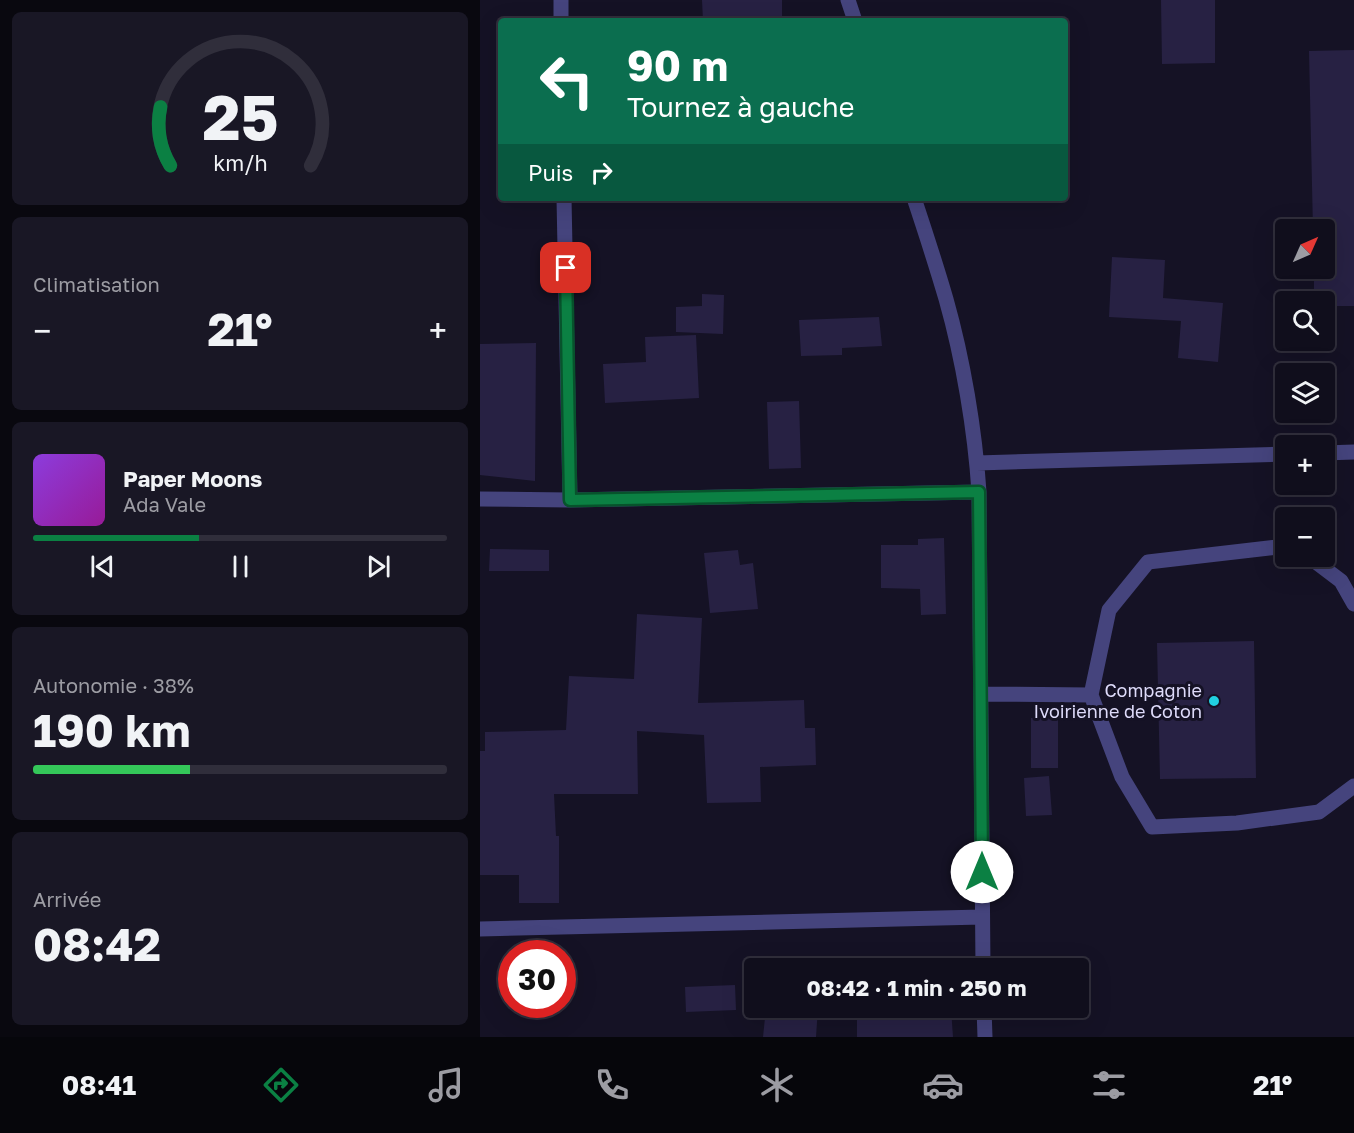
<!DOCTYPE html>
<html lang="fr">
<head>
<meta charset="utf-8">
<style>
	:root { --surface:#100e1c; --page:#191725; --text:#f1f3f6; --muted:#9c9ca3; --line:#302e3b; --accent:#0b8043 }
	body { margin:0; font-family:"Golos Text",sans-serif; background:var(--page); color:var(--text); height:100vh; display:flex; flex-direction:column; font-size:22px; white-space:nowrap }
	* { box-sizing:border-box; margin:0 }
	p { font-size:20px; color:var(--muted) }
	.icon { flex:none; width:33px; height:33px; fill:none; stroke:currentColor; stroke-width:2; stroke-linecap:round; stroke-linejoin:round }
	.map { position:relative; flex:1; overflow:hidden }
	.details { display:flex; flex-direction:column; gap:12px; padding:12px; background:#09080f; width:480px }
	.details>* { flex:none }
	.banner { position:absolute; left:18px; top:18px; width:570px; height:183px; border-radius:6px; box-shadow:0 6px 24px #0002,0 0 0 2px var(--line); background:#0b6e4f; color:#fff; overflow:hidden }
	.needle { width:39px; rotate:45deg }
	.controls { position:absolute; left:795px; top:219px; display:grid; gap:12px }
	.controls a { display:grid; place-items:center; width:60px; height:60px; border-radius:6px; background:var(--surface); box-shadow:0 6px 24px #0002,0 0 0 2px var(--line); font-size:30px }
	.speed { position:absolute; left:18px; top:940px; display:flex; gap:12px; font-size:30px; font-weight:700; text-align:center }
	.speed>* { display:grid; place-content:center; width:78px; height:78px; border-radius:50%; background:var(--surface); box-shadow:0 6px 24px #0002,0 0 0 2px var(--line); line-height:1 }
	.speed .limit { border:9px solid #d22; background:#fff; color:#111 }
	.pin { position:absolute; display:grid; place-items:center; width:51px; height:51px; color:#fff; margin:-26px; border-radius:12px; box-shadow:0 3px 9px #0006 }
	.me { position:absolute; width:66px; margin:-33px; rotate:0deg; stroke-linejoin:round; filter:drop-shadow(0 0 4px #0008) }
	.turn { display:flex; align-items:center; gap:21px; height:126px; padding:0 30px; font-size:27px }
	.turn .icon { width:78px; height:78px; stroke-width:2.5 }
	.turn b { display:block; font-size:42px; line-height:51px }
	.then { display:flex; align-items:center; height:57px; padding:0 30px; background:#0003; gap:12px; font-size:22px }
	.big { font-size:45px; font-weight:700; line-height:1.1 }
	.details .widget { flex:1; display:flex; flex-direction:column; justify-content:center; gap:9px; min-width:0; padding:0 21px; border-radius:9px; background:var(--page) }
	.details .dial { align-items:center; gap:0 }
	.dial svg { height:156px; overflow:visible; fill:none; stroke:var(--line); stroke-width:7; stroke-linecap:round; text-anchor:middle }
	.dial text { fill:var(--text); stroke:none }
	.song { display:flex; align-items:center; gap:18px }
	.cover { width:72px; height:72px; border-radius:9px; background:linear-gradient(135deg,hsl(270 70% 55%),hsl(300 70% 35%)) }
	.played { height:6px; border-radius:3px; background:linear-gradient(90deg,var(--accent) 40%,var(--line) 40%) }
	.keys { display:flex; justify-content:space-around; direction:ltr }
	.heat { display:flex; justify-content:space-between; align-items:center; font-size:33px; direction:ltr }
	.charge { height:9px; border-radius:4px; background:linear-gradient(90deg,#34c759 38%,var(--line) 0) }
	.trip { position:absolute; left:264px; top:958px; width:345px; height:60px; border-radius:6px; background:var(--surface); box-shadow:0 6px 24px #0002,0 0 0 2px var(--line); font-weight:700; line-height:60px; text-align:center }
	.dock { display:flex; height:96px; justify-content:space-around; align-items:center; background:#06060b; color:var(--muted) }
	.dock .icon { width:42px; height:42px }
	.dock .selected { color:var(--accent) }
	.dock b { font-size:27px; color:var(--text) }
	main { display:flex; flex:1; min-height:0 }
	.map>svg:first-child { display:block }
</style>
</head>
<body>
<main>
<section class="details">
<div class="widget dial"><svg viewBox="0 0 100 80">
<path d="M14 69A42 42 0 1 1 86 69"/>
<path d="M14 69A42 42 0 0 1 9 39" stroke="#0b8043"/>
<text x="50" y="56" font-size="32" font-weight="700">25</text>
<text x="50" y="72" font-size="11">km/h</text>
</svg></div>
<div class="widget"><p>Climatisation</p>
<div class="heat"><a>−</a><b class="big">21°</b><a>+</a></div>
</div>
<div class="widget">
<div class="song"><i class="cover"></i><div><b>Paper Moons</b><p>Ada Vale</p></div></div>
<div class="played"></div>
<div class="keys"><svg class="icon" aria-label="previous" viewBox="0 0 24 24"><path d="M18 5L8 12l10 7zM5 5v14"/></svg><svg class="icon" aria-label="pause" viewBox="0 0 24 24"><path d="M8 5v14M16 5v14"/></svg><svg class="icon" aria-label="next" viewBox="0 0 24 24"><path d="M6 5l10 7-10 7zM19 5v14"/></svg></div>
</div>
<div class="widget"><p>Autonomie · 38%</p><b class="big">190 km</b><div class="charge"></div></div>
<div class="widget"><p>Arrivée</p><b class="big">08:42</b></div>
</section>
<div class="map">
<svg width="874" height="1037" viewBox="0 0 874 1037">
	<rect width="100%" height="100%" fill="#151225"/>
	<path fill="#272143" d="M 222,0 L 302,0 L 302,21 L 223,21 Z
		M 681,0 L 735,0 L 735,63 L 682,64 Z
		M 874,50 L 874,306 L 844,306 L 844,302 L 834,302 L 834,268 L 844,268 L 844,230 L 833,230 L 829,51 Z
		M 632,257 L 685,260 L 683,298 L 743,303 L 738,362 L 698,358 L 701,321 L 629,317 Z
		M 222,294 L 244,295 L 243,334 L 196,332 L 196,307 L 222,306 Z
		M 399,317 L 402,346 L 362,348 L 362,355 L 321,356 L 319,320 Z
		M 216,335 L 219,398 L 125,403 L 123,364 L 166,362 L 165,337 Z
		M 56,343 L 55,481 L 0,475 L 0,344 Z
		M 319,401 L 321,468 L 289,469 L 287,402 Z
		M 464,538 L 466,614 L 441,615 L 440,589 L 401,588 L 401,545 L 438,545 L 438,539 Z
		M 10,549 L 69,550 L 69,571 L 9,571 Z
		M 258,550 L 260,565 L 273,563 L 278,609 L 230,613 L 224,553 Z
		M 157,614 L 222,618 L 218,703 L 324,700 L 325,728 L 335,728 L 336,765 L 280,767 L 281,802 L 227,803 L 224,735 L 157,731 L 158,794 L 74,794 L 76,836 L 79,836 L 79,903 L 39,903 L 39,875 L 0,875 L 0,751 L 5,751 L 5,732 L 86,730 L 89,676 L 154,679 Z
		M 774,641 L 776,778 L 680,779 L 677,643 Z
		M 551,718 L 578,718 L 578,768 L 551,768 Z
		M 569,776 L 572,815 L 546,816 L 544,778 Z
		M 255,985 L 256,1010 L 206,1012 L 205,987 Z
		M 286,1008 L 338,1008 L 336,1037 L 283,1037 Z
		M 377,1008 L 471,1008 L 473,1037 L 377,1037 Z"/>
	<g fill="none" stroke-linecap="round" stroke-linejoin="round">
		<path stroke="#45447d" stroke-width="15" d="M 81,0 L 81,21
			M 368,0 L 375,21
			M 84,198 L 90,500
			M 434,198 C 445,231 456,265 466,299 C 483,359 495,430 499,492 L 503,969
			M 844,453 L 874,452
			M 497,463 L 806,454
			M 0,499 L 90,500 L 499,492
			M 828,556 L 861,581 L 874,604
			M 501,694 L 611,695 L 642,777 L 672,827 L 757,823 L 839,812 L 874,786
			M 611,695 L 629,610 L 668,562 L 806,546
			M 0,929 L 502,917
			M 504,1008 L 505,1037"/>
	</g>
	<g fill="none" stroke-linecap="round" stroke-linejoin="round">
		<g stroke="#07532c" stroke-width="15">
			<path id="route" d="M 86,268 L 90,500 L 499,492 L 502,872"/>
		</g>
		<use href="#route" stroke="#0b8043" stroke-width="10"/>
	</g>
	<circle fill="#21d0e0" stroke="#151225" stroke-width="2" cx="734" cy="701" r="6"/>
	<g text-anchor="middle" stroke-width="6" stroke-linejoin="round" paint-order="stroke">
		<g font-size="18" fill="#dedbfa" stroke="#151225" text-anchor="end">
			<text x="722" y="697">Compagnie<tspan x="722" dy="21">Ivoirienne de Coton</tspan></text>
		</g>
	</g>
</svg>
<div class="controls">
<a><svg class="needle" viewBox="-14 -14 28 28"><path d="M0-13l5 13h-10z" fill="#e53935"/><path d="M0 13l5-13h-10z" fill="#9c9ca3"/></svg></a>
<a><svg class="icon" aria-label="search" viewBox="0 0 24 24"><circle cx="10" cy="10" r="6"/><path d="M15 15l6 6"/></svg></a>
<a><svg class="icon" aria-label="layers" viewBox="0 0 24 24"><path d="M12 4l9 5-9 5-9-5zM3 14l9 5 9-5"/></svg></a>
<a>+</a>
<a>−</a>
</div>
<div class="speed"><div class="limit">30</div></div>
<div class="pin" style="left:86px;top:268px;background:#d93025"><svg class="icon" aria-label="arrive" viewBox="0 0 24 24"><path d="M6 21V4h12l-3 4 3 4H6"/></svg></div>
<svg class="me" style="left:502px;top:872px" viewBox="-20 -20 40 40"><circle r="19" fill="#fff"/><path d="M0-13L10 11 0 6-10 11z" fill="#0b8043"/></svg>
<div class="trip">08:42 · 1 min · 250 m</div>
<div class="banner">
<div class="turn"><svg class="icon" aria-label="left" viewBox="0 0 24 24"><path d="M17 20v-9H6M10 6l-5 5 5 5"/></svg><div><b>90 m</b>Tournez à gauche</div></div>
<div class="then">Puis<svg class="icon" aria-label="right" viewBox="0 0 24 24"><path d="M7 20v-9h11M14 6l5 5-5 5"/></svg></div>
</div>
</div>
</main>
<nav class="dock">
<b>08:41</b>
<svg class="icon selected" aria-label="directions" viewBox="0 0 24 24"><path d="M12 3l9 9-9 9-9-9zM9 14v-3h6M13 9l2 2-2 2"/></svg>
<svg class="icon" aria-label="music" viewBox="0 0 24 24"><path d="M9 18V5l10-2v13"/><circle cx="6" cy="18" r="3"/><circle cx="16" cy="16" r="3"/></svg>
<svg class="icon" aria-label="phone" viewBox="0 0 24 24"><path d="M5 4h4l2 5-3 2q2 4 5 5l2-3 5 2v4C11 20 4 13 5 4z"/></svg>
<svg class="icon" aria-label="climate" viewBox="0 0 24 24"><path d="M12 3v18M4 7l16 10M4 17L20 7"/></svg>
<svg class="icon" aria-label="car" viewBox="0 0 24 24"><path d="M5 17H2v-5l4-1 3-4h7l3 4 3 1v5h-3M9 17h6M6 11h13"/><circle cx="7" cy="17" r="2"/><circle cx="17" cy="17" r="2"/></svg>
<svg class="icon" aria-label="filters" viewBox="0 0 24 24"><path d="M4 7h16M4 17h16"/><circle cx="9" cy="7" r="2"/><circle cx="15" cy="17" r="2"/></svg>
<b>21°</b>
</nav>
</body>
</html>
